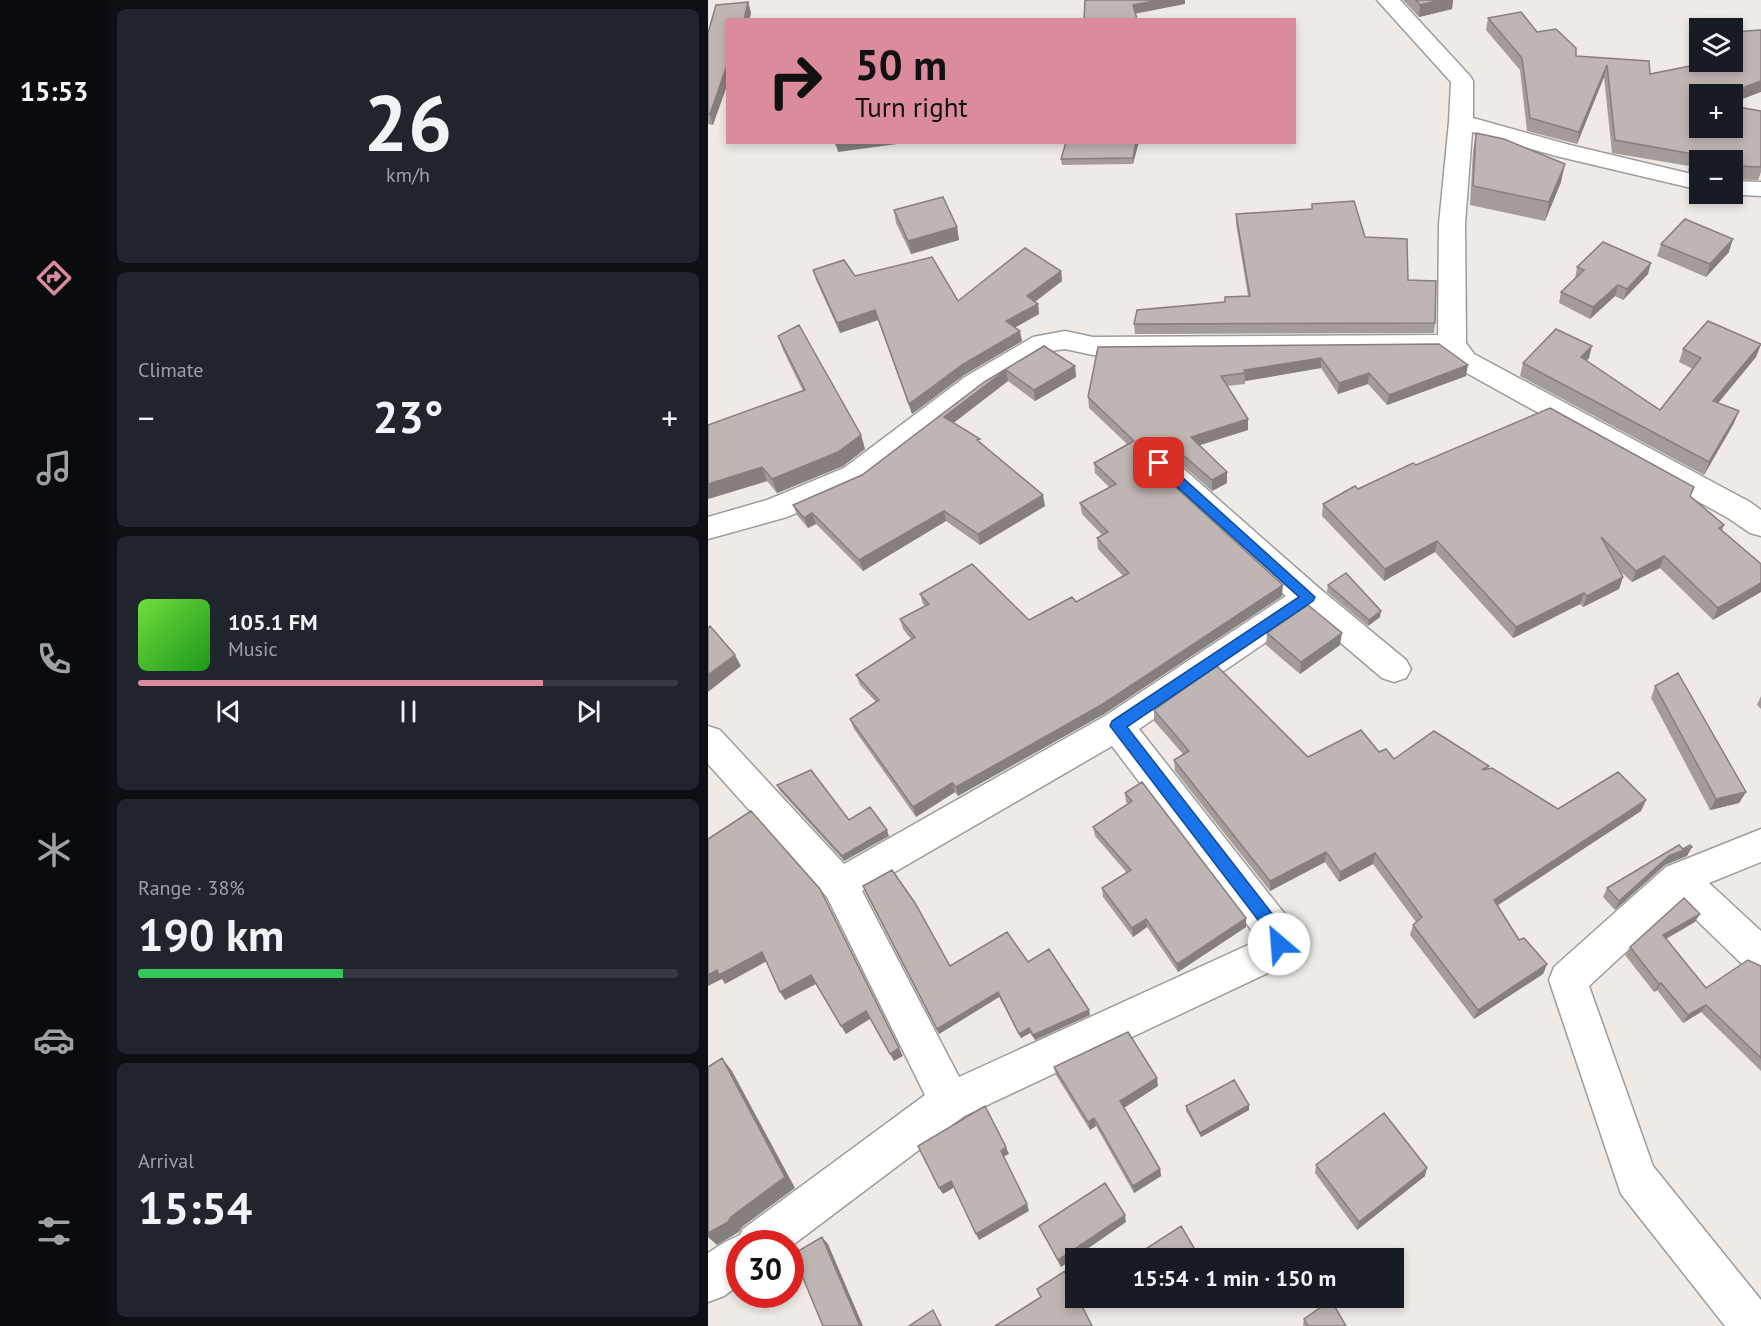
<!DOCTYPE html>
<html lang="en">
<head>
<meta charset="utf-8">
<style>
	:root { --surface:#171b24; --page:#20242c; --text:#f1f3f6; --muted:#9ea1a6; --line:#363941; --accent:#db8b9b }
	body { margin:0; font-family:"PT Sans",sans-serif; background:var(--page); color:var(--text); height:100vh; display:flex; flex-direction:column; font-size:22px; white-space:nowrap }
	* { box-sizing:border-box; margin:0 }
	p { font-size:20px; color:var(--muted) }
	.icon { flex:none; width:33px; height:33px; fill:none; stroke:currentColor; stroke-width:2; stroke-linecap:round; stroke-linejoin:round }
	.map { position:relative; flex:1; overflow:hidden }
	.panel { display:flex; flex-direction:column; gap:9px; padding:9px; background:#0d0f14; width:600px }
	.panel>* { flex:none }
	.top-card { position:absolute; left:18px; top:18px; width:570px; height:126px; border-radius:0px; box-shadow:0 3px 9px #0003; background:#db8b9b; color:#111; overflow:hidden }
	.fabs { position:absolute; left:981px; top:18px; display:grid; gap:12px }
	.fabs a { display:grid; place-items:center; width:54px; height:54px; border-radius:0px; background:var(--surface); box-shadow:0 3px 9px #0003; font-size:30px }
	.speed { position:absolute; left:18px; top:1230px; display:flex; gap:12px; font-size:30px; font-weight:700; text-align:center }
	.speed>* { display:grid; place-content:center; width:78px; height:78px; border-radius:50%; background:var(--surface); box-shadow:0 3px 9px #0003; line-height:1 }
	.speed .limit { border:9px solid #d22; background:#fff; color:#111 }
	.pin { position:absolute; display:grid; place-items:center; width:51px; height:51px; color:#fff; margin:-26px; border-radius:12px; box-shadow:0 3px 9px #0006 }
	.me { position:absolute; width:66px; margin:-33px; rotate:333deg; stroke-linejoin:round; filter:drop-shadow(0 0 4px #0008) }
	.turn { display:flex; align-items:center; gap:21px; height:126px; padding:0 30px; font-size:27px }
	.turn .icon { width:78px; height:78px; stroke-width:2.5 }
	.turn b { display:block; font-size:42px; line-height:51px }
	.big { font-size:45px; font-weight:700; line-height:1.1 }
	.panel .tile { flex:1; display:flex; flex-direction:column; justify-content:center; gap:9px; min-width:0; padding:0 21px; border-radius:9px; background:var(--page) }
	.panel .dial { align-items:center; gap:0 }
	.dial b { font-size:78px; line-height:1 }
	.song { display:flex; align-items:center; gap:18px }
	.cover { width:72px; height:72px; border-radius:9px; background:linear-gradient(135deg,hsl(100 70% 55%),hsl(120 70% 35%)) }
	.played { height:6px; border-radius:3px; background:linear-gradient(90deg,var(--accent) 75%,var(--line) 75%) }
	.keys { display:flex; justify-content:space-around; direction:ltr }
	.heat { display:flex; justify-content:space-between; align-items:center; font-size:33px; direction:ltr }
	.charge { height:9px; border-radius:4px; background:linear-gradient(90deg,#34c759 38%,var(--line) 0) }
	.trip { position:absolute; left:357px; top:1248px; width:339px; height:60px; border-radius:0px; background:var(--surface); box-shadow:0 3px 9px #0003; font-weight:700; line-height:60px; text-align:center }
	main { display:flex; flex:1; min-height:0 }
	.menu { display:flex; flex-direction:column; width:108px; justify-content:space-around; align-items:center; background:#090b0e; color:var(--muted) }
	.menu .icon { width:42px; height:42px }
	.menu .active { color:var(--accent) }
	.menu b { font-size:27px; color:var(--text) }
	.map>svg:first-child { display:block }
</style>
</head>
<body>
<main>
<nav class="menu">
<b>15:53</b>
<svg class="icon active" aria-label="directions" viewBox="0 0 24 24"><path d="M12 3l9 9-9 9-9-9zM9 14v-3h6M13 9l2 2-2 2"/></svg>
<svg class="icon" aria-label="music" viewBox="0 0 24 24"><path d="M9 18V5l10-2v13"/><circle cx="6" cy="18" r="3"/><circle cx="16" cy="16" r="3"/></svg>
<svg class="icon" aria-label="phone" viewBox="0 0 24 24"><path d="M5 4h4l2 5-3 2q2 4 5 5l2-3 5 2v4C11 20 4 13 5 4z"/></svg>
<svg class="icon" aria-label="climate" viewBox="0 0 24 24"><path d="M12 3v18M4 7l16 10M4 17L20 7"/></svg>
<svg class="icon" aria-label="car" viewBox="0 0 24 24"><path d="M5 17H2v-5l4-1 3-4h7l3 4 3 1v5h-3M9 17h6M6 11h13"/><circle cx="7" cy="17" r="2"/><circle cx="17" cy="17" r="2"/></svg>
<svg class="icon" aria-label="filters" viewBox="0 0 24 24"><path d="M4 7h16M4 17h16"/><circle cx="9" cy="7" r="2"/><circle cx="15" cy="17" r="2"/></svg>
</nav>
<section class="panel">
<div class="tile dial"><b>26</b><p>km/h</p></div>
<div class="tile"><p>Climate</p>
<div class="heat"><a>−</a><b class="big">23°</b><a>+</a></div>
</div>
<div class="tile">
<div class="song"><i class="cover"></i><div><b>105.1 FM</b><p>Music</p></div></div>
<div class="played"></div>
<div class="keys"><svg class="icon" aria-label="previous" viewBox="0 0 24 24"><path d="M18 5L8 12l10 7zM5 5v14"/></svg><svg class="icon" aria-label="pause" viewBox="0 0 24 24"><path d="M8 5v14M16 5v14"/></svg><svg class="icon" aria-label="next" viewBox="0 0 24 24"><path d="M6 5l10 7-10 7zM19 5v14"/></svg></div>
</div>
<div class="tile"><p>Range · 38%</p><b class="big">190 km</b><div class="charge"></div></div>
<div class="tile"><p>Arrival</p><b class="big">15:54</b></div>
</section>
<div class="map">
<svg width="1053" height="1326" viewBox="0 0 1053 1326">
	<rect width="100%" height="100%" fill="#efeae6"/>
	<g fill="none" stroke-linecap="round" stroke-linejoin="round">
		<g stroke="#9c9c9c" stroke-width="3">
			<path id="street" d="M 669,0 L 692,0 L 762,76 L 765,81 L 765,118 L 862,145 L 992,176 L 992,190 L 848,156 L 764,132 L 757,224 L 758,343 L 766,354 L 1042,502 L 1053,510 L 1053,536 L 1042,533 L 1020,518 L 746,366 L 736,353 L 385,355 L 357,349 L 342,351 L 277,391 L 156,484 L 79,517 L 0,539 L 0,517 L 59,500 L 136,468 L 257,377 L 325,337 L 357,331 L 385,337 L 730,335 L 731,224 L 741,122 L 743,82 Z
				M 1024,181 L 1053,182 L 1053,196 L 1017,194 L 1024,194 Z
				M 451,453 L 461,456 L 611,588 L 698,660 L 703,669 L 698,678 L 686,682 L 674,678 L 599,614 L 431,729 L 583,922 C 591,939 590,949 579,964 L 256,1116 L 82,1247 L 82,1244 L 32,1244 L 32,1284 L 16,1296 L 0,1302 L 0,1253 L 17,1242 L 32,1235 L 35,1229 L 217,1095 L 119,897 L 0,764 L 0,726 L 12,730 L 136,864 L 397,716 L 578,596 L 441,470 L 436,463 L 441,456 ZM 404,746 L 551,940 L 251,1077 L 154,891 Z
				M 1053,829 L 1053,862 L 1001,883 L 1053,931 L 1053,974 L 1039,969 L 971,903 L 881,986 L 945,1166 L 1053,1300 L 1053,1326 L 1017,1326 L 913,1194 L 841,980 L 846,967 L 958,867 Z"/>
		</g>
		<use href="#street" fill="#fff" fill-rule="evenodd"/>
	</g>
	<path fill="#a49c99" d="M 695,0 L 745,0 L 744,9 L 711,17 Z
		M 40,2 L 43,13 L 41,20 L 20,20 L 5,125 L 0,124 L 0,33 Z
		M 780,18 L 829,32 L 868,56 L 942,74 L 1024,62 L 1024,32 L 1053,30 L 1024,94 L 992,128 L 1053,111 L 1053,172 L 1050,180 L 1024,179 L 1024,160 L 992,160 L 992,174 L 980,171 L 981,166 L 904,153 L 896,77 L 869,144 L 819,131 L 812,70 L 778,30 Z
		M 768,133 L 853,182 L 837,221 L 762,205 L 765,151 Z
		M 429,147 L 425,164 L 354,165 L 353,159 Z
		M 186,210 L 249,227 L 251,240 L 203,254 L 188,223 Z
		M 528,214 L 657,237 L 700,280 L 727,323 L 726,333 L 427,334 L 426,324 L 540,296 L 528,224 Z
		M 953,244 L 1021,252 L 998,277 L 949,256 Z
		M 869,267 L 940,274 L 915,300 L 907,296 L 882,319 L 851,303 L 853,292 L 867,279 Z
		M 105,270 L 147,276 L 250,301 L 353,271 L 354,281 L 327,302 L 330,304 L 331,314 L 307,327 L 314,341 L 256,375 L 204,414 L 170,320 L 132,333 L 108,280 Z
		M 70,336 L 153,435 L 157,449 L 135,466 L 69,493 L 59,481 L 0,499 L 95,391 L 75,350 Z
		M 731,344 L 758,376 L 679,405 L 660,384 L 630,394 L 613,368 L 537,381 L 537,384 L 519,386 L 540,430 L 491,445 L 519,483 L 504,491 L 462,454 L 452,451 L 440,454 L 437,458 L 439,461 L 574,596 L 396,714 L 250,796 L 247,792 L 208,817 L 146,729 L 142,719 L 168,702 L 152,685 L 148,675 L 203,639 L 195,629 L 192,619 L 217,606 L 215,604 L 212,594 L 321,620 L 368,602 L 415,576 L 390,549 L 389,538 L 394,535 L 374,514 L 372,503 L 402,488 L 387,473 L 386,463 L 419,444 L 381,408 L 380,397 L 390,347 Z
		M 1053,344 L 1048,357 L 1010,403 L 1026,423 L 996,475 L 812,376 L 815,363 L 881,358 L 879,361 L 952,410 L 985,369 L 971,362 L 975,349 Z
		M 336,346 L 367,366 L 368,377 L 327,401 L 300,381 L 245,423 L 273,443 L 337,506 L 272,545 L 238,521 L 155,571 L 108,524 L 100,528 L 89,515 L 85,505 L 154,475 L 276,382 Z
		M 708,465 L 983,497 L 1016,525 L 1014,531 L 1053,564 L 1005,620 L 952,568 L 924,582 L 911,570 L 915,577 L 911,589 L 875,607 L 872,604 L 805,638 L 727,552 L 676,581 L 614,516 L 615,504 L 650,489 Z
		M 620,585 L 672,617 L 660,626 L 619,592 Z
		M 559,633 L 632,645 L 592,674 L 558,645 Z
		M 947,686 L 1038,792 L 1031,803 L 1002,810 L 943,698 Z
		M 1053,696 L 1053,709 L 1049,705 Z
		M 446,710 L 600,757 L 671,752 L 686,759 L 780,769 L 850,809 L 938,800 L 933,811 L 789,906 L 811,940 L 839,964 L 835,974 L 766,1019 L 702,935 L 705,925 L 708,922 L 665,864 L 631,882 L 617,862 L 562,891 L 467,771 L 466,760 L 475,754 L 446,721 Z
		M 69,785 L 141,820 L 181,836 L 136,861 L 72,791 Z
		M 417,793 L 538,927 L 470,972 L 439,927 L 425,937 L 395,897 L 394,888 L 419,873 L 387,836 L 385,827 L 420,804 L 418,802 Z
		M 979,856 L 957,865 L 907,910 L 895,897 L 899,888 Z
		M 157,892 L 242,966 L 320,962 L 382,1015 L 327,1040 L 322,1033 L 313,1038 L 291,997 L 231,1034 Z
		M 987,922 L 958,939 L 998,988 L 1053,966 L 1053,1071 L 993,1012 L 975,1023 L 949,990 L 946,992 L 917,955 L 922,947 Z
		M 346,1067 L 450,1086 L 416,1108 L 452,1169 L 453,1176 L 426,1193 L 388,1126 L 382,1130 L 348,1075 Z
		M 541,1105 L 541,1110 L 493,1137 L 478,1111 L 478,1106 Z
		M 608,1165 L 717,1176 L 649,1230 L 607,1173 Z
		M 418,1222 L 353,1267 L 331,1226 Z
		M 596,1319 L 638,1326 L 596,1326 L 595,1325 Z"/>
	<path fill="#867f7d" d="M 451,0 L 477,0 L 477,4 L 426,14 L 425,5 Z
		M 732,0 L 745,0 L 744,9 L 711,17 L 712,5 Z
		M 40,2 L 43,13 L 41,20 L 36,20 Z
		M 20,62 L 20,83 L 5,125 L 2,114 Z
		M 899,65 L 896,77 L 869,144 L 871,132 Z
		M 1053,81 L 1053,92 L 1024,103 L 1024,94 L 1018,94 Z
		M 151,142 L 204,142 L 130,152 L 128,145 Z
		M 428,142 L 431,142 L 425,164 L 425,158 Z
		M 857,164 L 853,182 L 837,221 L 841,202 Z
		M 249,227 L 251,240 L 203,254 L 200,241 Z
		M 1025,239 L 1021,252 L 998,277 L 1002,264 Z
		M 943,263 L 940,274 L 915,300 L 919,289 Z
		M 353,271 L 354,281 L 321,306 L 319,296 Z
		M 910,285 L 907,296 L 882,319 L 885,307 Z
		M 330,304 L 331,314 L 299,332 L 298,321 Z
		M 167,310 L 170,320 L 132,333 L 129,323 Z
		M 312,331 L 314,341 L 256,375 L 204,414 L 201,404 L 254,365 Z
		M 1053,344 L 1048,357 L 1001,414 L 1005,401 Z
		M 884,346 L 881,358 L 870,370 L 873,357 Z
		M 613,358 L 613,368 L 537,381 L 536,370 Z
		M 760,365 L 758,376 L 679,405 L 681,395 Z
		M 367,366 L 368,377 L 327,401 L 326,390 Z
		M 298,370 L 300,381 L 239,428 L 236,417 Z
		M 661,373 L 660,384 L 630,394 L 631,383 Z
		M 1031,411 L 1026,423 L 996,475 L 1001,462 Z
		M 540,419 L 540,430 L 483,448 L 483,437 Z
		M 153,435 L 157,449 L 135,466 L 69,493 L 64,479 Z
		M 451,440 L 452,451 L 440,454 L 434,463 L 433,452 L 440,443 Z
		M 54,467 L 59,481 L 0,499 L 0,484 Z
		M 519,472 L 519,483 L 504,491 L 504,480 Z
		M 335,495 L 337,506 L 272,545 L 270,534 Z
		M 236,511 L 238,521 L 155,571 L 151,560 Z
		M 104,513 L 108,524 L 100,528 L 96,518 Z
		M 729,541 L 727,552 L 676,581 L 677,569 Z
		M 956,556 L 952,568 L 924,582 L 928,571 Z
		M 915,577 L 911,589 L 875,607 L 879,596 Z
		M 1053,583 L 1053,592 L 1005,620 L 1010,608 Z
		M 575,585 L 574,596 L 396,714 L 250,796 L 248,787 Z
		M 876,593 L 872,604 L 805,638 L 808,627 Z
		M 673,611 L 672,617 L 660,626 L 661,620 Z
		M 634,633 L 632,645 L 592,674 L 593,662 Z
		M 27,655 L 33,666 L 0,692 L 0,675 Z
		M 244,783 L 247,792 L 208,817 L 205,807 Z
		M 1038,792 L 1031,803 L 1002,810 L 1008,799 Z
		M 938,800 L 933,811 L 782,910 L 786,900 Z
		M 179,830 L 181,836 L 136,861 L 134,856 Z
		M 984,847 L 979,856 L 957,865 L 907,910 L 911,901 L 961,856 Z
		M 618,852 L 617,862 L 562,891 L 562,881 Z
		M 667,853 L 665,864 L 631,882 L 632,872 Z
		M 112,889 L 195,1056 L 186,1061 L 182,1054 Z
		M 992,914 L 987,922 L 950,943 L 955,935 Z
		M 538,918 L 538,927 L 470,972 L 469,964 Z
		M 438,919 L 439,927 L 425,937 L 424,928 Z
		M 54,952 L 59,961 L 17,984 L 14,979 L 0,986 L 0,975 L 9,970 Z
		M 839,964 L 835,974 L 766,1019 L 770,1010 Z
		M 103,975 L 108,984 L 77,1000 L 72,992 Z
		M 953,983 L 949,990 L 946,992 L 951,984 Z
		M 290,992 L 291,997 L 231,1034 L 229,1029 Z
		M 998,1005 L 993,1012 L 975,1023 L 980,1015 Z
		M 381,1010 L 382,1015 L 327,1040 L 325,1035 Z
		M 158,1011 L 162,1019 L 138,1034 L 133,1026 Z
		M 321,1028 L 322,1033 L 313,1038 L 311,1034 Z
		M 14,1058 L 24,1071 L 87,1188 L 34,1227 L 31,1232 L 9,1245 L 0,1237 L 0,1233 Z
		M 449,1078 L 450,1086 L 414,1109 L 412,1101 Z
		M 541,1105 L 541,1110 L 493,1137 L 492,1133 Z
		M 386,1118 L 388,1126 L 382,1130 L 380,1122 Z
		M 298,1147 L 301,1154 L 295,1157 L 293,1151 Z
		M 719,1168 L 717,1176 L 649,1230 L 651,1222 Z
		M 452,1169 L 453,1176 L 426,1193 L 425,1186 Z
		M 243,1181 L 247,1187 L 235,1194 L 231,1188 Z
		M 319,1204 L 321,1211 L 271,1240 L 268,1234 Z
		M 417,1215 L 418,1222 L 353,1267 L 350,1260 Z
		M 114,1237 L 120,1244 L 155,1326 L 152,1326 Z"/>
	<path fill="#bfb5b2" stroke="#867f7d" stroke-width="1.5" d="M 377,0 L 451,0 L 425,5 L 429,19 L 376,20 Z
		M 708,0 L 732,0 L 712,5 Z
		M 40,2 L 36,20 L 20,20 L 20,62 L 2,114 L 0,114 L 0,33 L 8,5 Z
		M 813,12 L 829,32 L 848,29 L 868,48 L 868,56 L 941,61 L 942,74 L 1002,62 L 1024,62 L 1024,57 L 1026,57 L 1024,55 L 1024,32 L 1053,30 L 1053,81 L 1018,94 L 992,94 L 992,128 L 1024,128 L 1024,106 L 1053,111 L 1053,167 L 1028,166 L 1026,169 L 1024,169 L 1024,160 L 992,160 L 984,158 L 984,154 L 907,140 L 899,65 L 871,132 L 822,118 L 814,58 L 780,18 Z
		M 768,133 L 796,139 L 857,164 L 841,202 L 765,186 Z
		M 128,142 L 151,142 L 128,145 Z
		M 358,142 L 428,142 L 425,158 L 353,159 Z
		M 235,197 L 249,227 L 200,241 L 186,210 Z
		M 646,201 L 657,237 L 699,239 L 700,280 L 728,281 L 727,323 L 426,324 L 429,310 L 517,302 L 517,297 L 542,296 L 528,214 L 604,209 L 604,204 Z
		M 977,219 L 1025,239 L 1002,264 L 953,244 Z
		M 895,242 L 943,263 L 919,289 L 910,285 L 885,307 L 853,292 L 876,270 L 869,267 Z
		M 317,248 L 353,271 L 319,296 L 330,304 L 298,321 L 312,331 L 254,365 L 201,404 L 167,310 L 129,323 L 105,270 L 136,260 L 147,276 L 224,257 L 250,301 Z
		M 1000,321 L 1053,344 L 1005,401 L 1031,411 L 1001,462 L 815,363 L 848,329 L 884,346 L 873,357 L 952,410 L 993,358 L 975,349 Z
		M 91,325 L 153,435 L 130,452 L 64,479 L 54,467 L 0,484 L 0,425 L 97,390 L 70,336 Z
		M 731,344 L 760,365 L 681,395 L 661,373 L 631,383 L 613,358 L 536,370 L 537,373 L 513,376 L 540,419 L 483,437 L 519,472 L 504,480 L 462,444 L 451,440 L 440,443 L 433,452 L 439,461 L 575,585 L 395,704 L 248,787 L 244,783 L 205,807 L 142,719 L 171,700 L 148,675 L 207,637 L 192,619 L 221,604 L 212,594 L 264,564 L 321,620 L 364,597 L 368,602 L 421,573 L 389,538 L 400,532 L 372,503 L 408,484 L 386,463 L 426,441 L 380,397 L 390,347 Z
		M 336,346 L 367,366 L 326,390 L 298,370 L 236,417 L 272,439 L 269,440 L 335,495 L 270,534 L 236,511 L 151,560 L 104,513 L 96,518 L 85,505 L 154,475 L 276,382 Z
		M 842,408 L 986,487 L 982,496 L 1016,525 L 1011,528 L 1053,564 L 1053,583 L 1010,608 L 956,556 L 928,571 L 893,537 L 915,577 L 879,596 L 876,593 L 808,627 L 729,541 L 677,569 L 615,504 L 647,486 L 650,489 L 705,463 L 708,465 Z
		M 638,573 L 673,611 L 661,620 L 620,585 Z
		M 600,605 L 634,633 L 593,662 L 559,633 Z
		M 2,626 L 27,655 L 0,675 L 0,628 Z
		M 509,666 L 600,757 L 653,730 L 671,752 L 678,749 L 686,759 L 726,731 L 781,766 L 774,770 L 784,768 L 850,809 L 910,772 L 938,800 L 786,900 L 811,940 L 816,938 L 839,964 L 770,1010 L 705,925 L 714,917 L 667,853 L 632,872 L 618,852 L 562,881 L 466,760 L 481,751 L 446,710 Z
		M 970,673 L 1038,792 L 1008,799 L 947,686 Z
		M 103,770 L 141,820 L 162,807 L 179,830 L 134,856 L 69,785 Z
		M 434,782 L 538,918 L 469,964 L 438,919 L 424,928 L 394,888 L 423,870 L 385,827 L 424,801 L 417,793 Z
		M 43,811 L 112,889 L 191,1048 L 182,1054 L 158,1011 L 133,1026 L 103,975 L 72,992 L 54,952 L 11,975 L 9,970 L 0,975 L 0,839 Z
		M 971,845 L 975,849 L 982,845 L 984,847 L 961,856 L 911,901 L 899,888 Z
		M 184,870 L 207,903 L 242,966 L 299,932 L 320,962 L 341,949 L 381,1010 L 325,1035 L 321,1028 L 311,1034 L 290,992 L 229,1029 L 155,886 Z
		M 976,898 L 992,914 L 955,935 L 998,988 L 1040,960 L 1053,966 L 1053,1058 L 998,1005 L 980,1015 L 953,983 L 951,984 L 922,947 Z
		M 420,1032 L 449,1078 L 412,1101 L 452,1169 L 425,1186 L 386,1118 L 380,1122 L 346,1067 Z
		M 14,1058 L 77,1177 L 23,1217 L 20,1222 L 0,1233 L 0,1067 Z
		M 526,1080 L 541,1105 L 492,1133 L 478,1106 Z
		M 277,1106 L 298,1147 L 293,1151 L 319,1204 L 268,1234 L 243,1181 L 231,1188 L 210,1146 Z
		M 676,1113 L 719,1168 L 651,1222 L 608,1165 Z
		M 397,1183 L 417,1215 L 350,1260 L 331,1226 Z
		M 473,1226 L 492,1258 L 436,1258 L 433,1252 Z
		M 114,1237 L 152,1326 L 115,1326 L 85,1254 Z
		M 357,1271 L 368,1293 L 368,1298 L 370,1298 L 384,1326 L 287,1326 L 333,1297 L 329,1289 Z
		M 623,1300 L 638,1326 L 600,1326 L 596,1319 Z
		M 225,1310 L 233,1326 L 201,1326 Z"/>
	<path fill="#1a73e8" stroke="#114b97" stroke-width="1.5" d="M 451,458 L 455,460 L 607,597 L 605,601 L 419,727 L 576,929 L 579,944 L 577,950 L 571,952 L 566,950 L 563,937 L 402,726 L 404,721 L 591,597 L 446,466 L 446,460 Z"/>
</svg>
<div class="fabs">
<a><svg class="icon" aria-label="layers" viewBox="0 0 24 24"><path d="M12 4l9 5-9 5-9-5zM3 14l9 5 9-5"/></svg></a>
<a>+</a>
<a>−</a>
</div>
<div class="speed"><div class="limit">30</div></div>
<div class="pin" style="left:451px;top:463px;background:#d93025"><svg class="icon" aria-label="arrive" viewBox="0 0 24 24"><path d="M6 21V4h12l-3 4 3 4H6"/></svg></div>
<svg class="me" style="left:571px;top:944px" viewBox="-20 -20 40 40"><circle r="19" fill="#fff"/><path d="M0-13L10 11 0 6-10 11z" fill="#1a73e8"/></svg>
<div class="trip">15:54 · 1 min · 150 m</div>
<div class="top-card">
<div class="turn"><svg class="icon" aria-label="right" viewBox="0 0 24 24"><path d="M7 20v-9h11M14 6l5 5-5 5"/></svg><div><b>50 m</b>Turn right</div></div>
</div>
</div>
</main>
</body>
</html>
